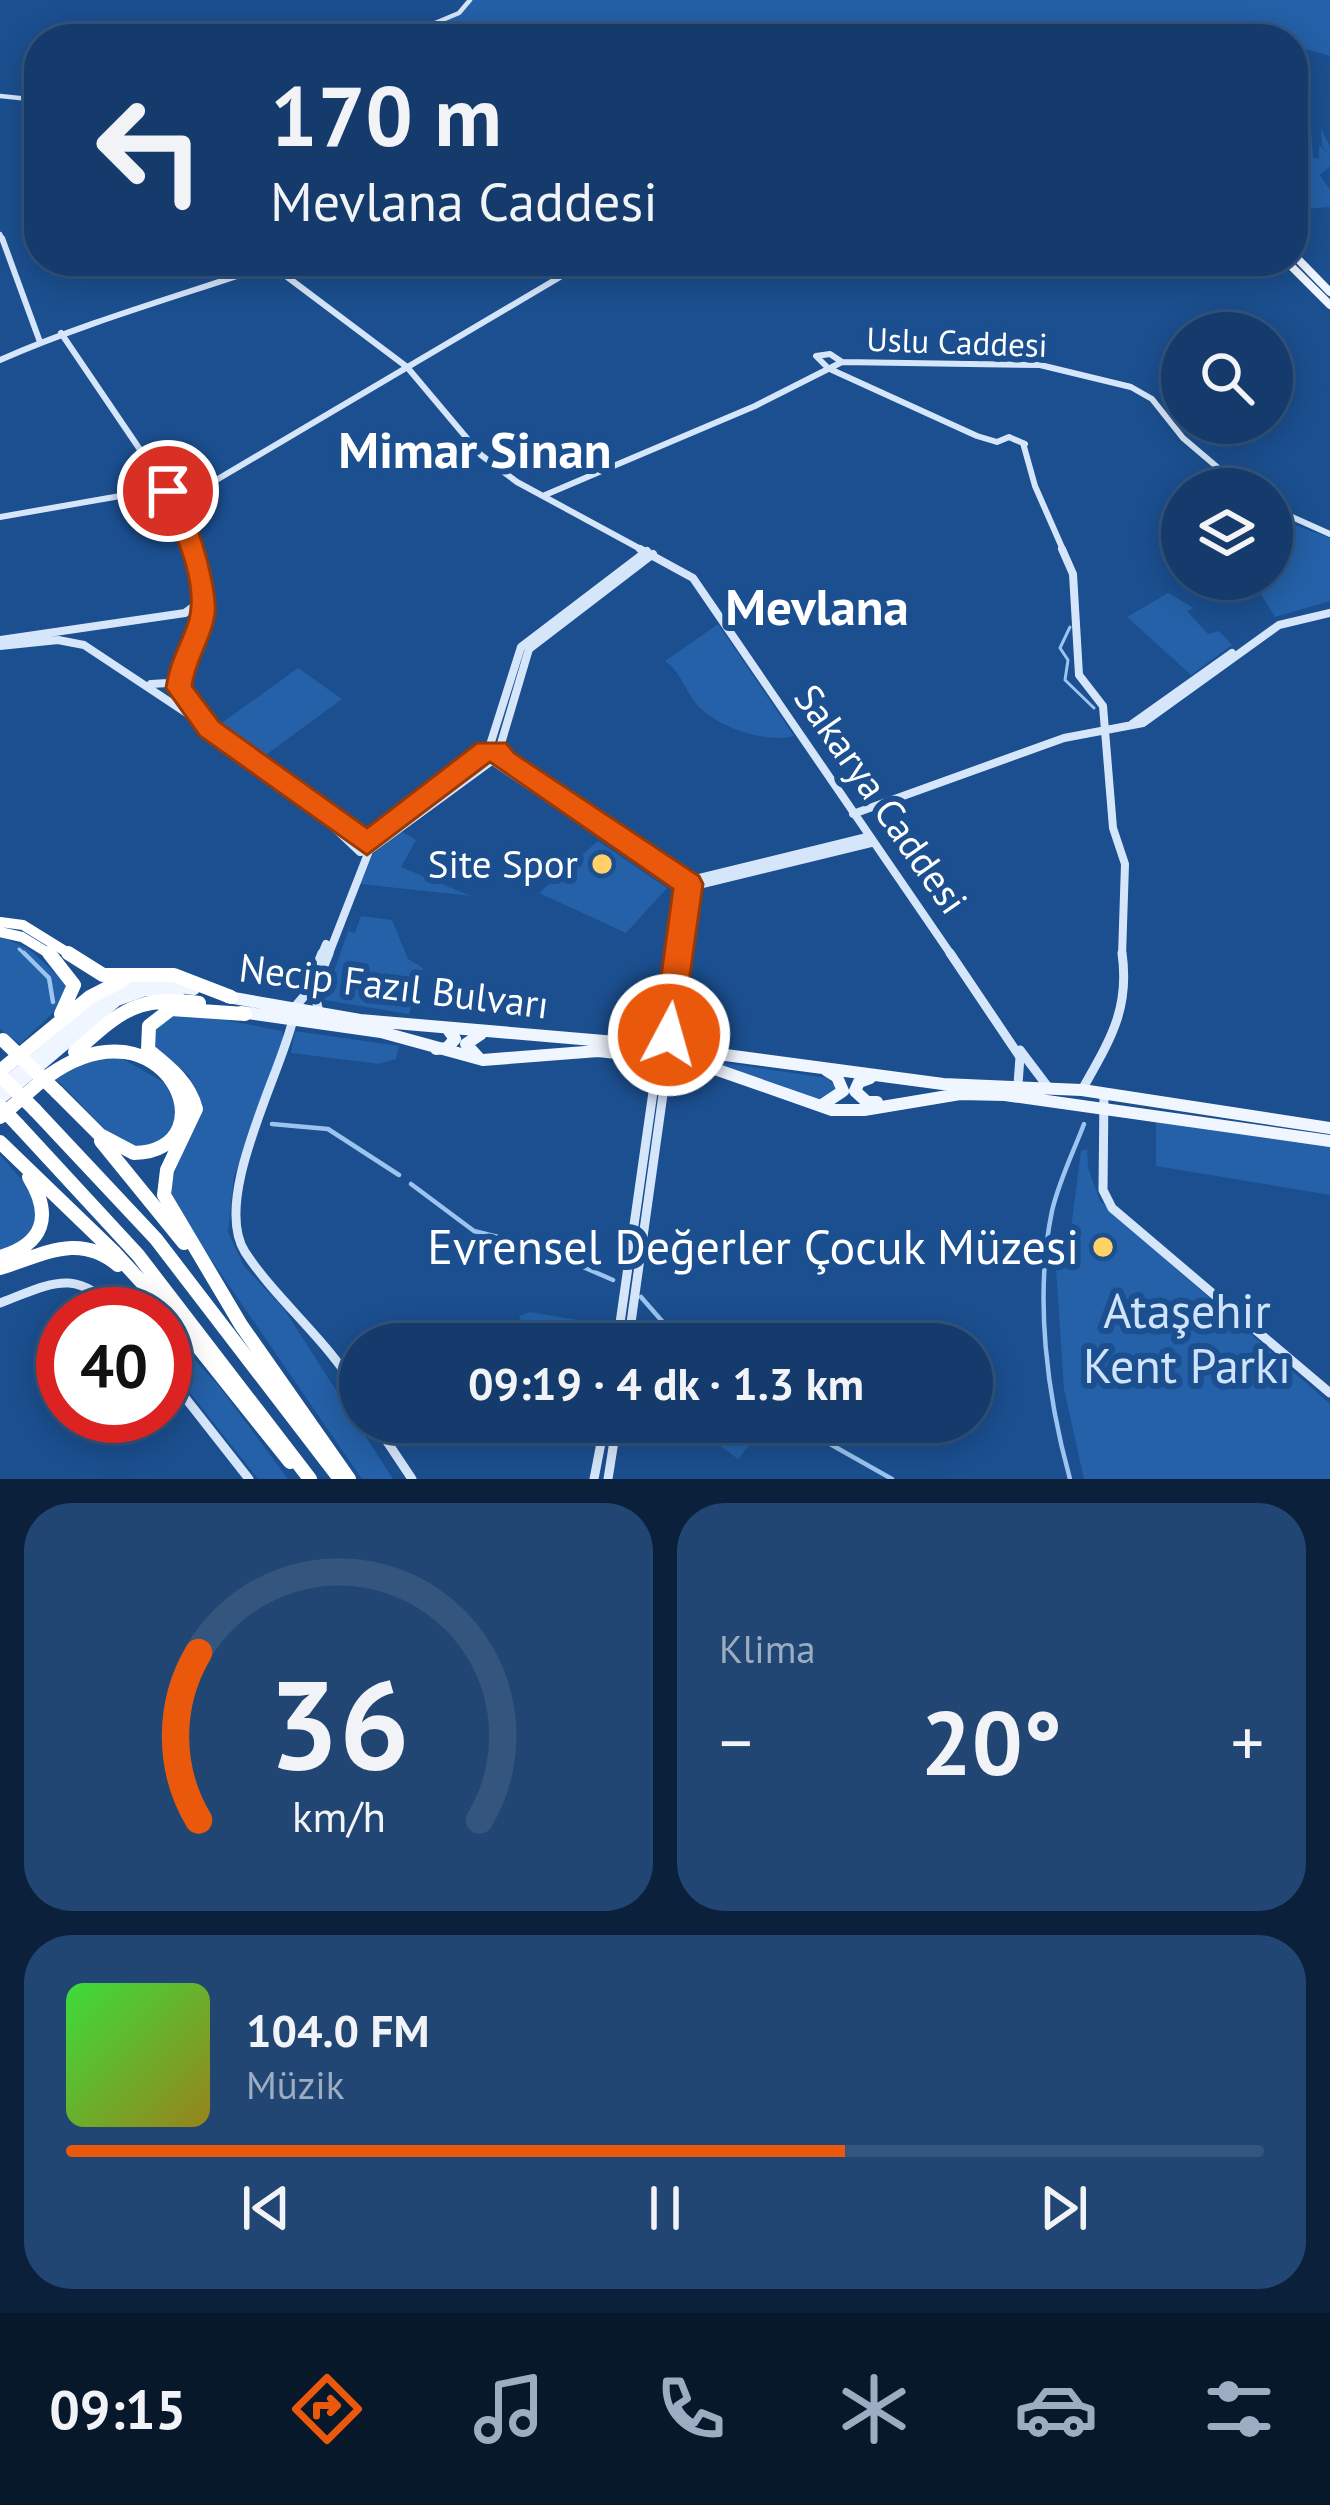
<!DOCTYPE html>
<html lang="tr">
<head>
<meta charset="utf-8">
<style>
	:root { --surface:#143b6b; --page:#214673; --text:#f1f3f6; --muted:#9dadc1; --line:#33557e; --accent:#ea580c }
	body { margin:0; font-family:"PT Sans",sans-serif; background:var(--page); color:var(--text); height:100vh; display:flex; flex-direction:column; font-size:45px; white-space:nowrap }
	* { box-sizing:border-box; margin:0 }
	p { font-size:39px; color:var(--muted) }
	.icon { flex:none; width:66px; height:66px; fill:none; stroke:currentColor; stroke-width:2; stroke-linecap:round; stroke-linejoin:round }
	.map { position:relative; height:1479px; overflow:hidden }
	.panel { display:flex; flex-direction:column; gap:24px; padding:24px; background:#0b203b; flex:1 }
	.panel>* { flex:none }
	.hud { position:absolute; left:24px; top:24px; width:1284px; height:252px; border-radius:48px; box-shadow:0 6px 30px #0003,0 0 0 3px var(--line); background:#143b6b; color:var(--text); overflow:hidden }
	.controls { position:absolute; left:1161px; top:312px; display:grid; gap:24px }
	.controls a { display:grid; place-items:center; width:132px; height:132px; border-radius:50%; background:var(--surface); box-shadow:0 6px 30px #0003,0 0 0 3px var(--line); font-size:60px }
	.speed { position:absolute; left:36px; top:1287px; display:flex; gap:24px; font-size:60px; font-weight:700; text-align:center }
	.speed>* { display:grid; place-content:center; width:156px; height:156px; border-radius:50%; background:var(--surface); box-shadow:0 6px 30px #0003,0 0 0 3px var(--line); line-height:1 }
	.speed .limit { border:18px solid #d22; background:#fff; color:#111 }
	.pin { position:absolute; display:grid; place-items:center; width:102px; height:102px; color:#fff; margin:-51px; border:6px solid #fff; border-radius:50%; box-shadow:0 3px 12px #0007 }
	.me { position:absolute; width:132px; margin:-66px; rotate:6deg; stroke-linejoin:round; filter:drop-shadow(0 0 9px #0008) }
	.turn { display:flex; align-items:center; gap:42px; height:252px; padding:0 48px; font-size:54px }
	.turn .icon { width:156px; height:156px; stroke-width:2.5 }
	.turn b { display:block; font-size:84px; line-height:102px }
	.big { font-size:90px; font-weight:700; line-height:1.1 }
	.panel .widget { flex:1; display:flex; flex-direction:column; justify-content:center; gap:18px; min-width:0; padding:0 42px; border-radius:48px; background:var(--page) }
	.panel .dial { align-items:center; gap:0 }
	.dial svg { height:312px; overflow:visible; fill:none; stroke:var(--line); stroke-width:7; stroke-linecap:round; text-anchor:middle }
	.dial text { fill:var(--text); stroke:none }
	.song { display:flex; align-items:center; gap:36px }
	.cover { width:144px; height:144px; border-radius:18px; background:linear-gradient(135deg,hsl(120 70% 55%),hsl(50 70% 35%)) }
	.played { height:12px; border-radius:6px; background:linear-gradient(90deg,var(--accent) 65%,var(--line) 65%) }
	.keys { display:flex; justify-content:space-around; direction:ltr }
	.heat { display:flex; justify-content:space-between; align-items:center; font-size:66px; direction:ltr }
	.panel .tiles { flex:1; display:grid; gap:24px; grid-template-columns:1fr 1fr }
	.widget:last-child { grid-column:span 2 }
	.trip { position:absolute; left:339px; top:1323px; width:654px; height:120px; border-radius:60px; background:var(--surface); box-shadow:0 6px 30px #0003,0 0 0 3px var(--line); font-weight:700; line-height:120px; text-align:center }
	.tab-bar { display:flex; height:192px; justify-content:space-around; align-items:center; background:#08182b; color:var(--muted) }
	.tab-bar .icon { width:84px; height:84px }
	.tab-bar .current { color:var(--accent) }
	.tab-bar b { font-size:54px; color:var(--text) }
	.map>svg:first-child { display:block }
</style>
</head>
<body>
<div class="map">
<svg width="1330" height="1479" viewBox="0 0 1330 1479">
	<rect width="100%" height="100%" fill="#1b4f8f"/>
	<path fill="#2461a8" d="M 472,0 L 1330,0 L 1330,56 L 1306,49 L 1313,158 L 1319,159 L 1319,145 L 1329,154 L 1322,146 L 1321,128 L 1330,147 L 1330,166 L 1320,175 L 1330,190 L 1330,207 L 1293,210 L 1293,193 L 1303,188 L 1293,183 L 1293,39 L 431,39 L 430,28 L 460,14 Z
		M 1273,517 L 1330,538 L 1330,601 L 1275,617 L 1258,589 L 1243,579 L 1272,579 Z
		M 1168,593 L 1194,608 L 1187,611 L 1208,634 L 1219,631 L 1232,645 L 1191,675 L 1127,617 Z
		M 718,624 L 794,736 C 765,744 712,726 694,701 C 683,686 681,673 665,661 Z
		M 298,668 L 342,699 L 259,760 L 216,727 Z
		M 401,831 L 416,840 L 401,867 L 471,896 L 360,884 L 373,854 Z
		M 598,841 L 667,888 L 626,933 L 539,893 Z
		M 361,916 L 392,920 L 408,959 L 423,968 L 409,1014 L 324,1000 L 352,920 L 349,932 L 355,933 Z
		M 0,936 L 29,949 L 67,984 L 60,1006 L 20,1044 L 0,1029 Z
		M 183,1012 L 282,1031 L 284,1042 L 269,1095 L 234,1176 L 228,1232 L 244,1266 L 284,1309 L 393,1479 L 362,1479 L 173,1204 C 167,1168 190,1142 203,1111 L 189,1076 L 151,1046 C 153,1021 160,1018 183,1012 Z
		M 295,1031 L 399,1046 L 396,1059 L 379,1064 L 291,1053 Z
		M 114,1054 L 165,1083 L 181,1116 C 137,1192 95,1112 55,1079 L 77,1063 Z
		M 710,1061 L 827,1078 L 836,1087 L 834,1095 L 816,1101 Z
		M 1156,1118 L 1330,1146 L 1330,1195 L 1156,1166 Z
		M 1087,1149 L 1088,1168 L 1100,1201 L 1330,1404 L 1330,1479 L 1084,1479 L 1064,1389 L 1056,1269 L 1068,1252 L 1081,1151 Z
		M 0,1155 L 29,1188 L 40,1218 L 28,1238 L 0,1252 Z
		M 530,1312 L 607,1325 L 604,1344 L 530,1344 L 519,1316 Z
		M 165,1328 L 219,1386 L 288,1479 L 258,1479 L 165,1361 Z
		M 687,1422 L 767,1422 L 738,1459 Z"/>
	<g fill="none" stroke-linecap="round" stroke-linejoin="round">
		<path stroke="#9cc4f0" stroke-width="3" d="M 1070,627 L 1060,648 L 1068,660 L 1065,680 L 1094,708
			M 19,949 L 27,956"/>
		<path stroke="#9cc4f0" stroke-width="4.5" d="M 24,953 L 49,978 L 53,1002
			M 272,1124 L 328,1129 L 399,1175
			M 411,1184 L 474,1231 L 535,1246 L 613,1280
			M 641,1297 L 682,1344
			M 791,1422 L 892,1479
			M 1070,1479 C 1047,1396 1034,1297 1052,1211 C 1059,1181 1073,1153 1084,1124"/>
		<path stroke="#d6e6fa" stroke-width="4.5" d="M 428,39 L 428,26 L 459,13 L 470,0
			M 0,96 L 39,100
			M 0,234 L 3,241"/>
		<path stroke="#d6e6fa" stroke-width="6" d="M 2,238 L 40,342
			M 270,264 L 407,367 L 481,455 L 517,482 L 646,552
			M 61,333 L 166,488 L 193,552
			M 0,360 C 91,320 187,294 281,261
			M 828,368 L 816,356 L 830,354 L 842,362 L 1040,365 L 1131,387 L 1152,399 L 1183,438 L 1243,489
			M 832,370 L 977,436 L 997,442 L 1009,437 L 1025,444
			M 1023,443 L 1035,486 L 1064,552
			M 545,495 L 755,406 L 842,362
			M 174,505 L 587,261
			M 1272,508 L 1330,534
			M 0,517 L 166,488"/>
		<path stroke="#d6e6fa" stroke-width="8" d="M 192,549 L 202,618 L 181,668 L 179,688 L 209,729
			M 640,549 L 693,578 L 952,956
			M 1062,549 L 1073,574 L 1079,675 L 1103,706 L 1113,828 L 1125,864 L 1122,956
			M 0,640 L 185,613 L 201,601
			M 0,646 L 58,640 L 84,645 L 197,720
			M 151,684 L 168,683 L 179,672
			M 1132,724 L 1232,653
			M 209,729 L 369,844 L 369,851
			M 498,753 L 685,882
			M 491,760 L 682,889 L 871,843
			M 318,812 L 360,852 L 369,851
			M 853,814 L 1064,738 L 1143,723 L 1279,625 L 1330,613
			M 368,843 L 490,745 L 521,647 L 647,551
			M 370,850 L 497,757 L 529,649 L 653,554
			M 683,882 L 867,837
			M 321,956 L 326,944
			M 328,956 L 369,851
			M 670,956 L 679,888
			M 679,956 L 687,889"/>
		<path stroke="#d6e6fa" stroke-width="9" d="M 950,953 L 1020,1057 L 1018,1084
			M 294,1008 L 306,994 L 322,953
			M 319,1012 L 314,991 L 329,953
			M 292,1023 C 278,1079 212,1200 245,1252 C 278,1302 327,1339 360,1395
			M 654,1043 L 660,1035 L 671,953
			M 674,1046 L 669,1035 L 679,953
			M 1020,1050 L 1048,1087
			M 1083,1088 C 1110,1040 1130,1009 1122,953
			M 1104,1093 L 1103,1190 L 1112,1208 L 1330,1393
			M 0,1303 C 53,1283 76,1266 119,1314
			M 617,1344 L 655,1078 L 640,1059
			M 628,1344 L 666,1073 L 682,1064
			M 165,1372 L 249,1479
			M 374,1422 L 412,1479
			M 594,1479 L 605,1422
			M 608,1479 L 617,1422"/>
		<path stroke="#f0f6ff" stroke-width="8" d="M 1293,254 L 1330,292
			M 910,261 L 917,261
			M 1286,261 L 1330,305"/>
		<path stroke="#f0f6ff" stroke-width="12" d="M 228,997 L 360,1020 L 651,1045 L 943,1084 L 1082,1090 L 1330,1128
			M 241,1012 L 381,1032 L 483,1060 L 598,1051 L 692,1061 L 832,1110 L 864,1110 L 960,1094 L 1005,1095 L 1330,1141
			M 436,1049 L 447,1048 L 455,1039 L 447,1028
			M 478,1057 L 466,1044 L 481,1034
			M 870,1078 L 859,1082 L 855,1091 L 867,1102 L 877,1102
			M 0,1088 L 116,991 L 143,982 L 194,989
			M 0,1099 L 117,1000 L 145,990 L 178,996
			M 822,1105 L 843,1091 L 837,1077 L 826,1070"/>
		<path stroke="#fff" stroke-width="10" d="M 0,922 L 23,925 L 73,956
			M 0,932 L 22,937 L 53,956"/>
		<path stroke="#fff" stroke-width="14" d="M 49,953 L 74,985 L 61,1014
			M 68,953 L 103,975 L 174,975 L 231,997
			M 245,1014 L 171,1009 L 149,1026 L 148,1050 C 169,1067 189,1082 196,1109 L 167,1170 L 164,1195 L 241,1325 L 349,1479
			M 75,1052 C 120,1012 136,995 199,1003
			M 0,1071 L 90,997 L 123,980
			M 48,1076 C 166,992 233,1150 134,1153 L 100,1135 L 57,1092
			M 35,1110 L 156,1239 L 340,1479
			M 0,1117 L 47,1076
			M 18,1125 L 138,1255 L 310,1479
			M 101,1141 L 184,1243
			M 0,1142 L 114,1252 L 179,1323 L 290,1462
			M 0,1257 C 44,1244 53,1216 29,1177
			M 0,1268 C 44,1255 78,1232 118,1265"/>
		<path stroke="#fff" stroke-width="14" d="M 3,1040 L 57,1092
			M 0,1075 L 35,1110
			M 0,1106 L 18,1125"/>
	</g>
	<path fill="#ea580c" stroke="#983908" stroke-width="3" d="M 168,484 C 193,493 218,587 215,614 C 212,639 195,660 192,686 L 219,722 L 367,828 L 477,743 L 506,743 L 514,753 L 699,876 L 703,884 L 680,1045 L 669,1049 L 658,1045 L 653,1035 L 673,889 L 490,762 L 367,855 L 200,736 L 166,688 C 169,663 180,646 188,623 C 201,582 172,528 157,491 Z"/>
	<g fill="#ffd166" stroke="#1b4f8f" stroke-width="4.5">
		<circle cx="602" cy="864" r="12"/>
		<circle cx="1103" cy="1247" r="12"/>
	</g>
	<g text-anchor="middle" stroke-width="12" stroke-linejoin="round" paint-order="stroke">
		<g font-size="33" fill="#fff" stroke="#1b4f8f">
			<text transform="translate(957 342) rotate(2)" y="12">Uslu Caddesi</text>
		</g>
		<g font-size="39" fill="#fff" stroke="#1b4f8f">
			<text transform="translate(881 799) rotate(55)" y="14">Sakarya Caddesi</text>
			<text transform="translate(394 986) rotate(7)" y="14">Necip Fazıl Bulvarı</text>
		</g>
		<g font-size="39" fill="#fff" stroke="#1b4f8f" text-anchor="end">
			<text x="578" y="878">Site Spor</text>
		</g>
		<g font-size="48" fill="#fff" stroke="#1b4f8f" text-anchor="end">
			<text x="1079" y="1264">Evrensel Değerler Çocuk Müzesi</text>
		</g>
		<g font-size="48" fill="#cfe3fa" stroke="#1b4f8f">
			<text x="1187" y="1328">Ataşehir<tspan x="1187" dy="55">Kent Parkı</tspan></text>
		</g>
		<g font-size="51" font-weight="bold" fill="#fff" stroke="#1b4f8f">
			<text x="475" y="468">Mimar Sinan</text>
			<text x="817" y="625">Mevlana</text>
		</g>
	</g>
</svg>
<div class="controls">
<a><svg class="icon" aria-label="search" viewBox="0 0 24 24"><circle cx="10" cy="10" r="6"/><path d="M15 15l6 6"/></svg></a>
<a><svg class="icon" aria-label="layers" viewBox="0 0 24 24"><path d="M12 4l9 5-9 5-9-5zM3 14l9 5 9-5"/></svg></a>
</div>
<div class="speed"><div class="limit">40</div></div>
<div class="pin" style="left:168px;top:491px;background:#d93025"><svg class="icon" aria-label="arrive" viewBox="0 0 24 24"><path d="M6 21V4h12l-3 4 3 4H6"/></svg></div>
<svg class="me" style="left:669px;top:1035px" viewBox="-20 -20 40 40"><circle r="17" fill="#ea580c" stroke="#fff" stroke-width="3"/><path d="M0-11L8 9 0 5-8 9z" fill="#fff"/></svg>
<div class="trip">09:19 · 4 dk · 1.3 km</div>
<div class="hud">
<div class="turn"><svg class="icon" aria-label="left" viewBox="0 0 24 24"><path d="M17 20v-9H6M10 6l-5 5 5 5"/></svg><div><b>170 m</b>Mevlana Caddesi</div></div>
</div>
</div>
<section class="panel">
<div class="tiles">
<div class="widget dial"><svg viewBox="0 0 100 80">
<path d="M14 69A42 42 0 1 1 86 69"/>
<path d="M14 69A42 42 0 0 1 14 26" stroke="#ea580c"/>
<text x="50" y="56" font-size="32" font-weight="700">36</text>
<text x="50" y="72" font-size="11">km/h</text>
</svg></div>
<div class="widget"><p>Klima</p>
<div class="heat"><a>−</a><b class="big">20°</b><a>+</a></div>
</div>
<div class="widget">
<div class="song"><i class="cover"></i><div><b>104.0 FM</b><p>Müzik</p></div></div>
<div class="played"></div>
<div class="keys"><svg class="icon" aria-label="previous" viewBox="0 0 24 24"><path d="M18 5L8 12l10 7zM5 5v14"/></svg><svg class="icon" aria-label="pause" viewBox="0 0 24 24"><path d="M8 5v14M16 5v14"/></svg><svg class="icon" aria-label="next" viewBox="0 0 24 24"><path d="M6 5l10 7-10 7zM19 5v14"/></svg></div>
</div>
</div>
</section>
<nav class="tab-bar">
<b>09:15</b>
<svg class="icon current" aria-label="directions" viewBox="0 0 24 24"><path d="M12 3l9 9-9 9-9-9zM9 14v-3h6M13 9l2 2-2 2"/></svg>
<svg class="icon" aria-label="music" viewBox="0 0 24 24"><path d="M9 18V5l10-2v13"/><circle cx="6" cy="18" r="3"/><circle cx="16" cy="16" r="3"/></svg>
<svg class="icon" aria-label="phone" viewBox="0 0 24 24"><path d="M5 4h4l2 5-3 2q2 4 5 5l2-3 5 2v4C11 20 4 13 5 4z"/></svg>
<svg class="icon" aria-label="climate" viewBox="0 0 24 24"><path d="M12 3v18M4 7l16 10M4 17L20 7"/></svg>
<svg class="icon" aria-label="car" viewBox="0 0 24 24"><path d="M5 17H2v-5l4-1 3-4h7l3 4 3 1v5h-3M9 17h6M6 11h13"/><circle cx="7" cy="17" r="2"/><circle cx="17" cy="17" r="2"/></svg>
<svg class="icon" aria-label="filters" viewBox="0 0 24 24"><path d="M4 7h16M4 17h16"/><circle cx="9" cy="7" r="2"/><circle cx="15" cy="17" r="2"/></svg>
</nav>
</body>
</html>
